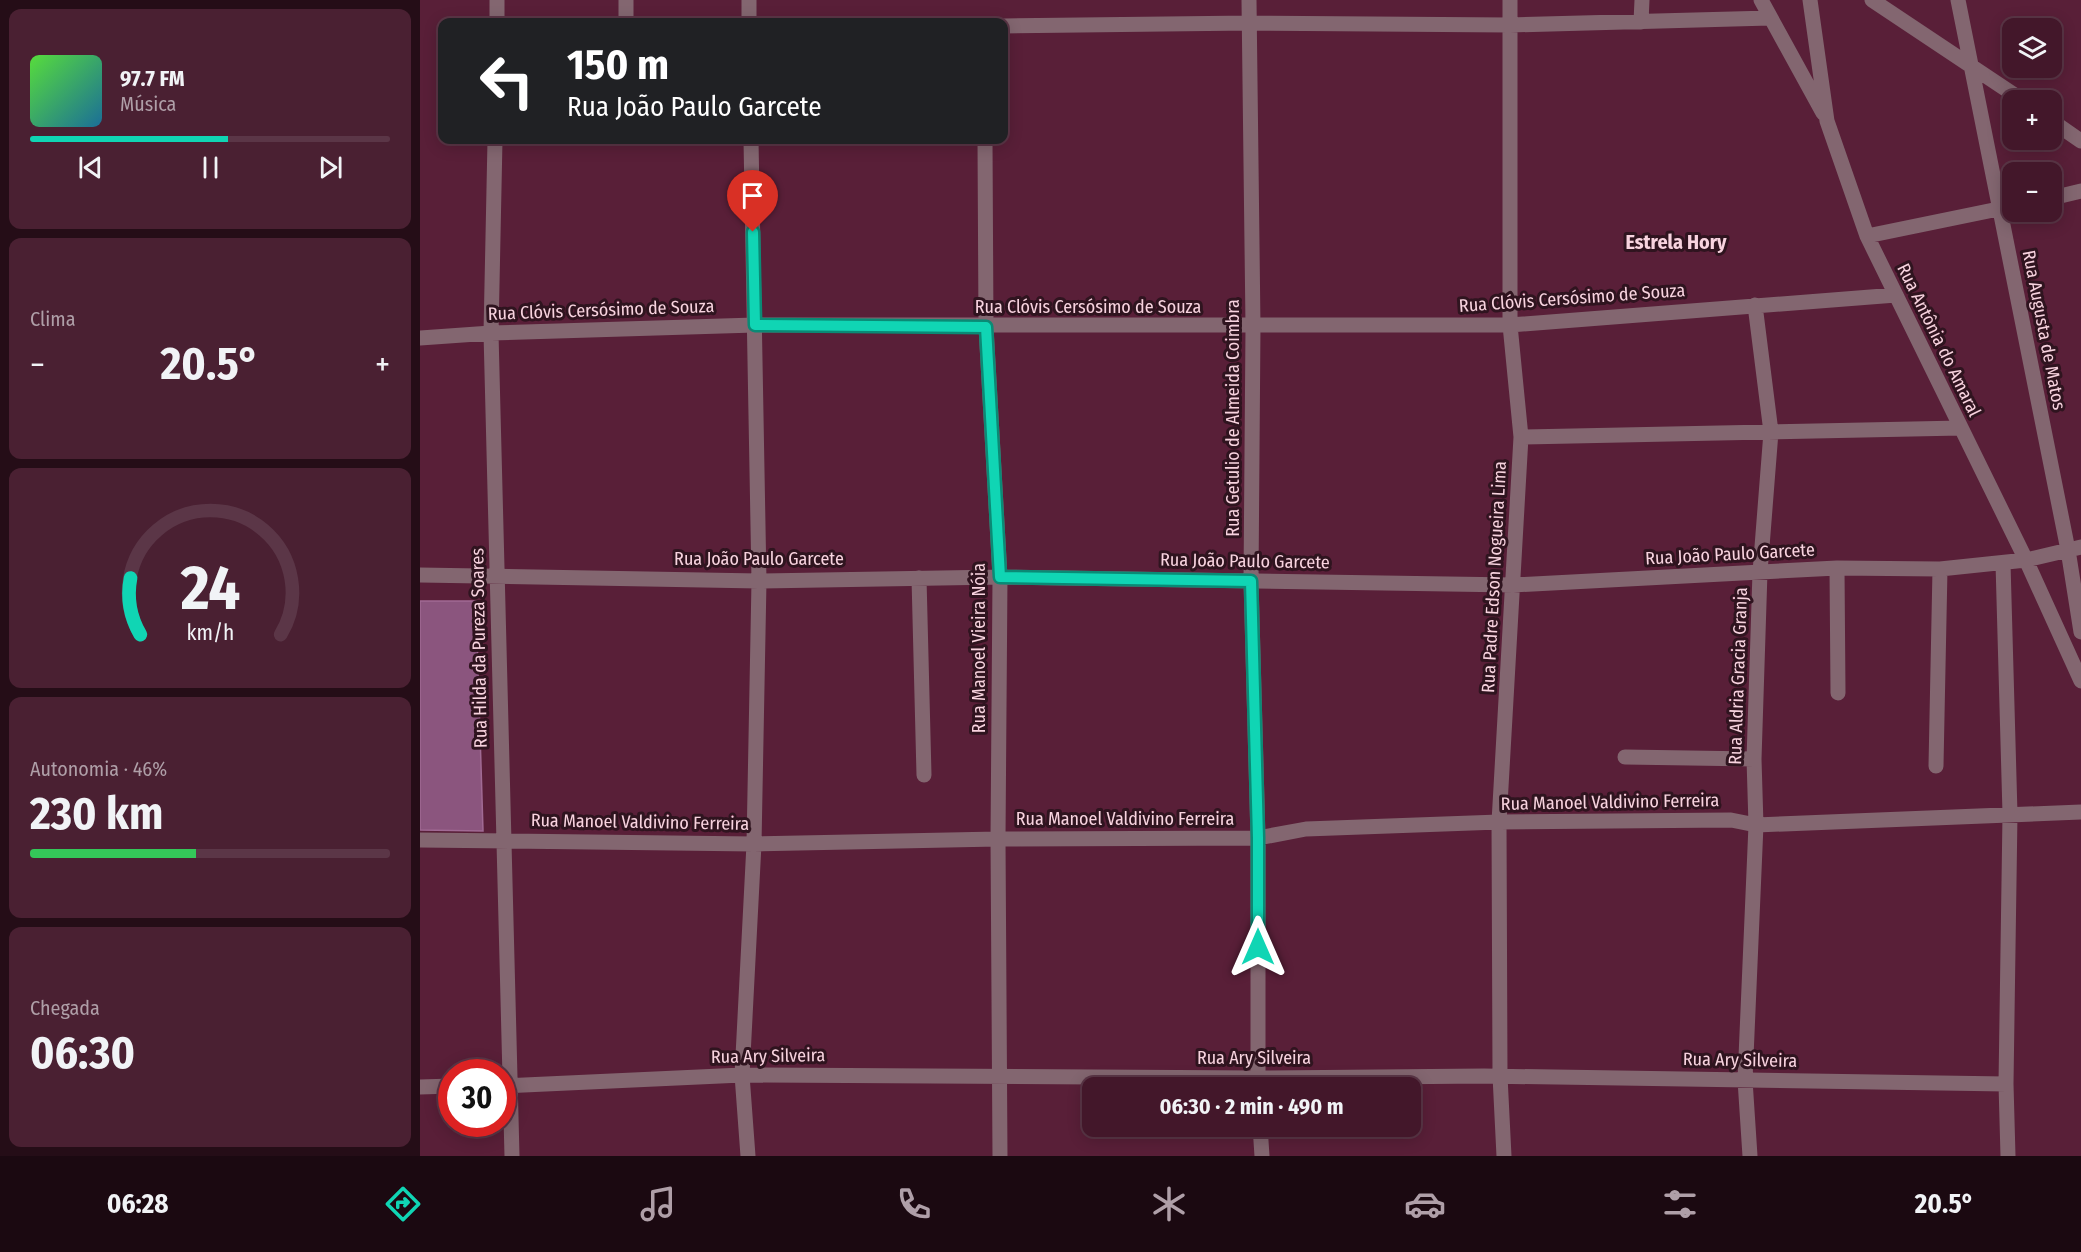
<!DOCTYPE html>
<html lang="pt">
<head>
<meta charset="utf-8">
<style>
	:root { --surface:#43172a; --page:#4a2032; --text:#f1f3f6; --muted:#af9fa8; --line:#5b3647; --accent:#10d5b4 }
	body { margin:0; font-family:"Fira Sans Condensed",sans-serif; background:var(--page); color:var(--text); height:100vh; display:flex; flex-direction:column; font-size:22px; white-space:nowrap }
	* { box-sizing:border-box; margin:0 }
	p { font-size:20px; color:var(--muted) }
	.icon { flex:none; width:33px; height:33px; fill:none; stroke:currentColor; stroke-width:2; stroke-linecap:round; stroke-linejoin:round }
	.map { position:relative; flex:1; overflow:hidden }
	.drawer { display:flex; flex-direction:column; gap:9px; padding:9px; background:#250d17; width:420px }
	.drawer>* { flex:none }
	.hud { position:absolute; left:18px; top:18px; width:570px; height:126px; border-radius:12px; box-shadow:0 3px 15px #0003,0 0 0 2px var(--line); background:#202124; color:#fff; overflow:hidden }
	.fabs { position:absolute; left:1582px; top:18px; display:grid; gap:12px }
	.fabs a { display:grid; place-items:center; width:60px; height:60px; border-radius:12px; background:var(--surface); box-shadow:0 3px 15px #0003,0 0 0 2px var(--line); font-size:30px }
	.speed { position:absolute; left:18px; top:1059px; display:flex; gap:12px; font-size:30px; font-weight:700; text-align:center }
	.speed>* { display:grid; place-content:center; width:78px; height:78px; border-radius:50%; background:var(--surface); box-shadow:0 3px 15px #0003,0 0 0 2px var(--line); line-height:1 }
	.speed .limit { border:9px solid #d22; background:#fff; color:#111 }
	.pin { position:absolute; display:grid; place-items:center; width:51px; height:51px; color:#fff; margin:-62px -26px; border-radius:50% 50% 50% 0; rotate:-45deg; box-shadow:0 0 6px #0007 }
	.pin .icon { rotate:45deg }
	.me { position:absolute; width:66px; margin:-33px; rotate:0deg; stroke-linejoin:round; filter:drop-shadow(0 0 4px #0008) }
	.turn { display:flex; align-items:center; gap:21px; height:126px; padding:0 30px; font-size:27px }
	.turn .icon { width:78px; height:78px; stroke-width:2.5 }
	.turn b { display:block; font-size:42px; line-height:51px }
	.big { font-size:45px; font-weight:700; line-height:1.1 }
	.drawer .widget { flex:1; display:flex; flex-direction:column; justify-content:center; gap:9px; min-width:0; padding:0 21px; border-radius:12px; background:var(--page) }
	.drawer .dial { align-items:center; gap:0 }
	.dial svg { height:156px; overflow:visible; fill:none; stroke:var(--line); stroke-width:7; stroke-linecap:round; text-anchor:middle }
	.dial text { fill:var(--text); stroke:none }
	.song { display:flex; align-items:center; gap:18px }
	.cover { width:72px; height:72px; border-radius:9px; background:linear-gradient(135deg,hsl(110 70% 55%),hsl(200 70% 35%)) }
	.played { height:6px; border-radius:3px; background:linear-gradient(90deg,var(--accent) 55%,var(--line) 55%) }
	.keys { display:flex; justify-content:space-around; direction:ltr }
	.heat { display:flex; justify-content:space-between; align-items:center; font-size:33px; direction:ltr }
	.charge { height:9px; border-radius:4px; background:linear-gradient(90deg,#34c759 46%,var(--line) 0) }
	.trip { position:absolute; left:662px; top:1077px; width:339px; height:60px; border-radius:12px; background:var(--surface); box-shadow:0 3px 15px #0003,0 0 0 2px var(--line); font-weight:700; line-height:60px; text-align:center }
	.dock { display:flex; height:96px; justify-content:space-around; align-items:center; background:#1b0911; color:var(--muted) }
	.dock .icon { width:42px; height:42px }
	.dock .current { color:var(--accent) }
	.dock b { font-size:27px; color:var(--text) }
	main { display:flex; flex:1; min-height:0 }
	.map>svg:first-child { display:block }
</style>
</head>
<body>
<main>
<section class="drawer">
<div class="widget">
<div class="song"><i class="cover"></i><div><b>97.7 FM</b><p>Música</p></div></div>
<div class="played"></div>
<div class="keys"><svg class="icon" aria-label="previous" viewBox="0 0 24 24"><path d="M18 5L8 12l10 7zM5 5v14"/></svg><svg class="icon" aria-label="pause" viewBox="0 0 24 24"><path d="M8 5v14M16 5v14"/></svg><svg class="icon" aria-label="next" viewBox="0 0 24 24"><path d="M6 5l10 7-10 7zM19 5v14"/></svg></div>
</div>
<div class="widget"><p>Clima</p>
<div class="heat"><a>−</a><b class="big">20.5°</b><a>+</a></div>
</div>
<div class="widget dial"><svg viewBox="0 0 100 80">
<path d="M14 69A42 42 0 1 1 86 69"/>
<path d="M14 69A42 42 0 0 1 9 40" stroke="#10d5b4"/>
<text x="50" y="56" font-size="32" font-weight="700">24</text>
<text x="50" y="72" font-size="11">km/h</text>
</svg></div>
<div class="widget"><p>Autonomia · 46%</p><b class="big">230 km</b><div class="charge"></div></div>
<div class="widget"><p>Chegada</p><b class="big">06:30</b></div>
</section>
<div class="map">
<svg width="1661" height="1156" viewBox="0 0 1661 1156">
	<rect width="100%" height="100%" fill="#591f38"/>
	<path fill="#8b557e" stroke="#a16a94" stroke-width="1.5" d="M 0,601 L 56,601 L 63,831 L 0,830 Z"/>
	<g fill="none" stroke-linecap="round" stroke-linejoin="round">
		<path stroke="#836670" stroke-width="15" d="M 206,0 L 206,22
			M 829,0 L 833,326 L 831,581 L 838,838 L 838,1088
			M 1341,0 L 1403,113
			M 1390,0 L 1407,121 L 1447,236 L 1606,560 L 1661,681
			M 1452,0 L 1602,100
			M 1538,0 L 1648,550 L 1661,632
			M 77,22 L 77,0
			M 329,22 L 329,0
			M 1221,22 L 1222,0
			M 584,26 L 830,23 L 1090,25 L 1350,18
			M 1632,121 L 1661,141
			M 75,140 L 71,333 L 92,1156
			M 565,140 L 566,327 L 580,577 L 578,839 L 580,1156
			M 1632,198 L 1661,191
			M 1447,236 L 1593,206
			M 0,338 L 71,333 L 335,325 L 1090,325 L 1476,295
			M 1101,437 L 1541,428
			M 1583,563 L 1590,814 L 1586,1084 L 1588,1156
			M 1417,568 L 1418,693
			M 0,575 L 339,581 L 580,577 L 1093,585 L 1417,568 L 1520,569 L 1606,560 L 1661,547
			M 499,578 L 504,775
			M 1205,757 L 1334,759
			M 1516,766 L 1520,569
			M 0,840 L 334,844 L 578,839 L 838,838 L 886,829 L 1079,822 L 1311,820 L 1336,825 L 1661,812
			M 82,1086 L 322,1075 L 838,1078 L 1064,1076 L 1586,1084
			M 0,1087 L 32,1086
			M 840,1126 L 842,1156
			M 328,1156 L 322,1075 L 334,844 L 339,581 L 331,140
			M 1084,1156 L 1080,1076 L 1079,822 L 1101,437 L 1090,325 L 1090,0
			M 1330,1156 L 1325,1080 L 1336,825 L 1334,759 L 1340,572 L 1351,432 L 1335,305"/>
	</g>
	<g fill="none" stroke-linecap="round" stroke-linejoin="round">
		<g stroke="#0a8a75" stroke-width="15">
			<path id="route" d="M 333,232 L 335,325 L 566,327 L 580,577 L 831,581 L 838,838 L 838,947"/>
		</g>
		<use href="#route" stroke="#10d5b4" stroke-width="10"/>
	</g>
	<g text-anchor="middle" stroke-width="6" stroke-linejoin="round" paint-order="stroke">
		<g font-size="18" fill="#f8d3df" stroke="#2f141f">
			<text transform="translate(1152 298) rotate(-4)" y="6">Rua Clóvis Cersósimo de Souza</text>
			<text x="668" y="313">Rua Clóvis Cersósimo de Souza</text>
			<text transform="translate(181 310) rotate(-2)" y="6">Rua Clóvis Cersósimo de Souza</text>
			<text transform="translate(1624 330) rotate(79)" y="6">Rua Augusta de Matos</text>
			<text transform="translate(1519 340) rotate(64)" y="6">Rua Antônia do Amaral</text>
			<text transform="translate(813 418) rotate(-90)" y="6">Rua Getulio de Almeida Coimbra</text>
			<text transform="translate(1310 554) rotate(-3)" y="6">Rua João Paulo Garcete</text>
			<text x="339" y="565">Rua João Paulo Garcete</text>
			<text transform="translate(825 561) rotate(1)" y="6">Rua João Paulo Garcete</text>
			<text transform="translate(1074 577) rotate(-87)" y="6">Rua Padre Edson Nogueira Lima</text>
			<text transform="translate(59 648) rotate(-91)" y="6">Rua Hilda da Pureza Soares</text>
			<text transform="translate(559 648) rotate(-90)" y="6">Rua Manoel Vieira Nóia</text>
			<text transform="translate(1318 676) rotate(-88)" y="6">Rua Aldria Gracia Granja</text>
			<text transform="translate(1190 802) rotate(-1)" y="6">Rua Manoel Valdivino Ferreira</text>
			<text x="705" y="825">Rua Manoel Valdivino Ferreira</text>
			<text transform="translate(220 822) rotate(1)" y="6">Rua Manoel Valdivino Ferreira</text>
			<text transform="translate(348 1056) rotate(-1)" y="6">Rua Ary Silveira</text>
			<text x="834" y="1064">Rua Ary Silveira</text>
			<text transform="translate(1320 1060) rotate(1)" y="6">Rua Ary Silveira</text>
		</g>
		<g font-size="20" font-weight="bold" fill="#f8d3df" stroke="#2f141f">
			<text x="1256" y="249">Estrela Hory</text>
		</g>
	</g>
</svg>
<div class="fabs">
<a><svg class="icon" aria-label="layers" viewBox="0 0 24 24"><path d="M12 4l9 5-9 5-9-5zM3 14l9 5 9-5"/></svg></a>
<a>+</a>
<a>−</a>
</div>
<div class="speed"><div class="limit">30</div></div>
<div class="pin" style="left:333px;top:232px;background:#d93025"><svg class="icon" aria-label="arrive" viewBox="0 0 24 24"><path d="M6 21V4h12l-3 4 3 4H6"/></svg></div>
<svg class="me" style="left:838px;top:947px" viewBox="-20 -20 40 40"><path d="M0-17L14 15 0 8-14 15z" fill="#10d5b4" stroke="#fff" stroke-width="4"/></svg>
<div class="trip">06:30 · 2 min · 490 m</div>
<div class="hud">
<div class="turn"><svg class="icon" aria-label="left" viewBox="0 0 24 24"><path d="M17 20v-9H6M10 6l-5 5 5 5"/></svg><div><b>150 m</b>Rua João Paulo Garcete</div></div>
</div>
</div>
</main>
<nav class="dock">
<b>06:28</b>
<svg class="icon current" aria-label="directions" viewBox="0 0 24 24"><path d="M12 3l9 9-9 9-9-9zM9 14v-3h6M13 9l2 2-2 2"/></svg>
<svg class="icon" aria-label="music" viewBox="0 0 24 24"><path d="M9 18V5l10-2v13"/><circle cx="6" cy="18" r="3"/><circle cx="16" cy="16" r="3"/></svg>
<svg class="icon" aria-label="phone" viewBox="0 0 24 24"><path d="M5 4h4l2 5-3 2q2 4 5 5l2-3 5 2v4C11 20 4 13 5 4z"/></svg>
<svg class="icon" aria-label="climate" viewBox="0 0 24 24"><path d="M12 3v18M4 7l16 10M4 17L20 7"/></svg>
<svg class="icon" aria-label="car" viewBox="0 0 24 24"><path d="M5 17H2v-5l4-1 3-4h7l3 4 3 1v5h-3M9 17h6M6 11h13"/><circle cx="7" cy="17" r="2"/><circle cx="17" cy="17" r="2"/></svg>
<svg class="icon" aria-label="filters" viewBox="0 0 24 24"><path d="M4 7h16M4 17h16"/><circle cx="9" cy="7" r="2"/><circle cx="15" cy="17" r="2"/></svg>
<b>20.5°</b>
</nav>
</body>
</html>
